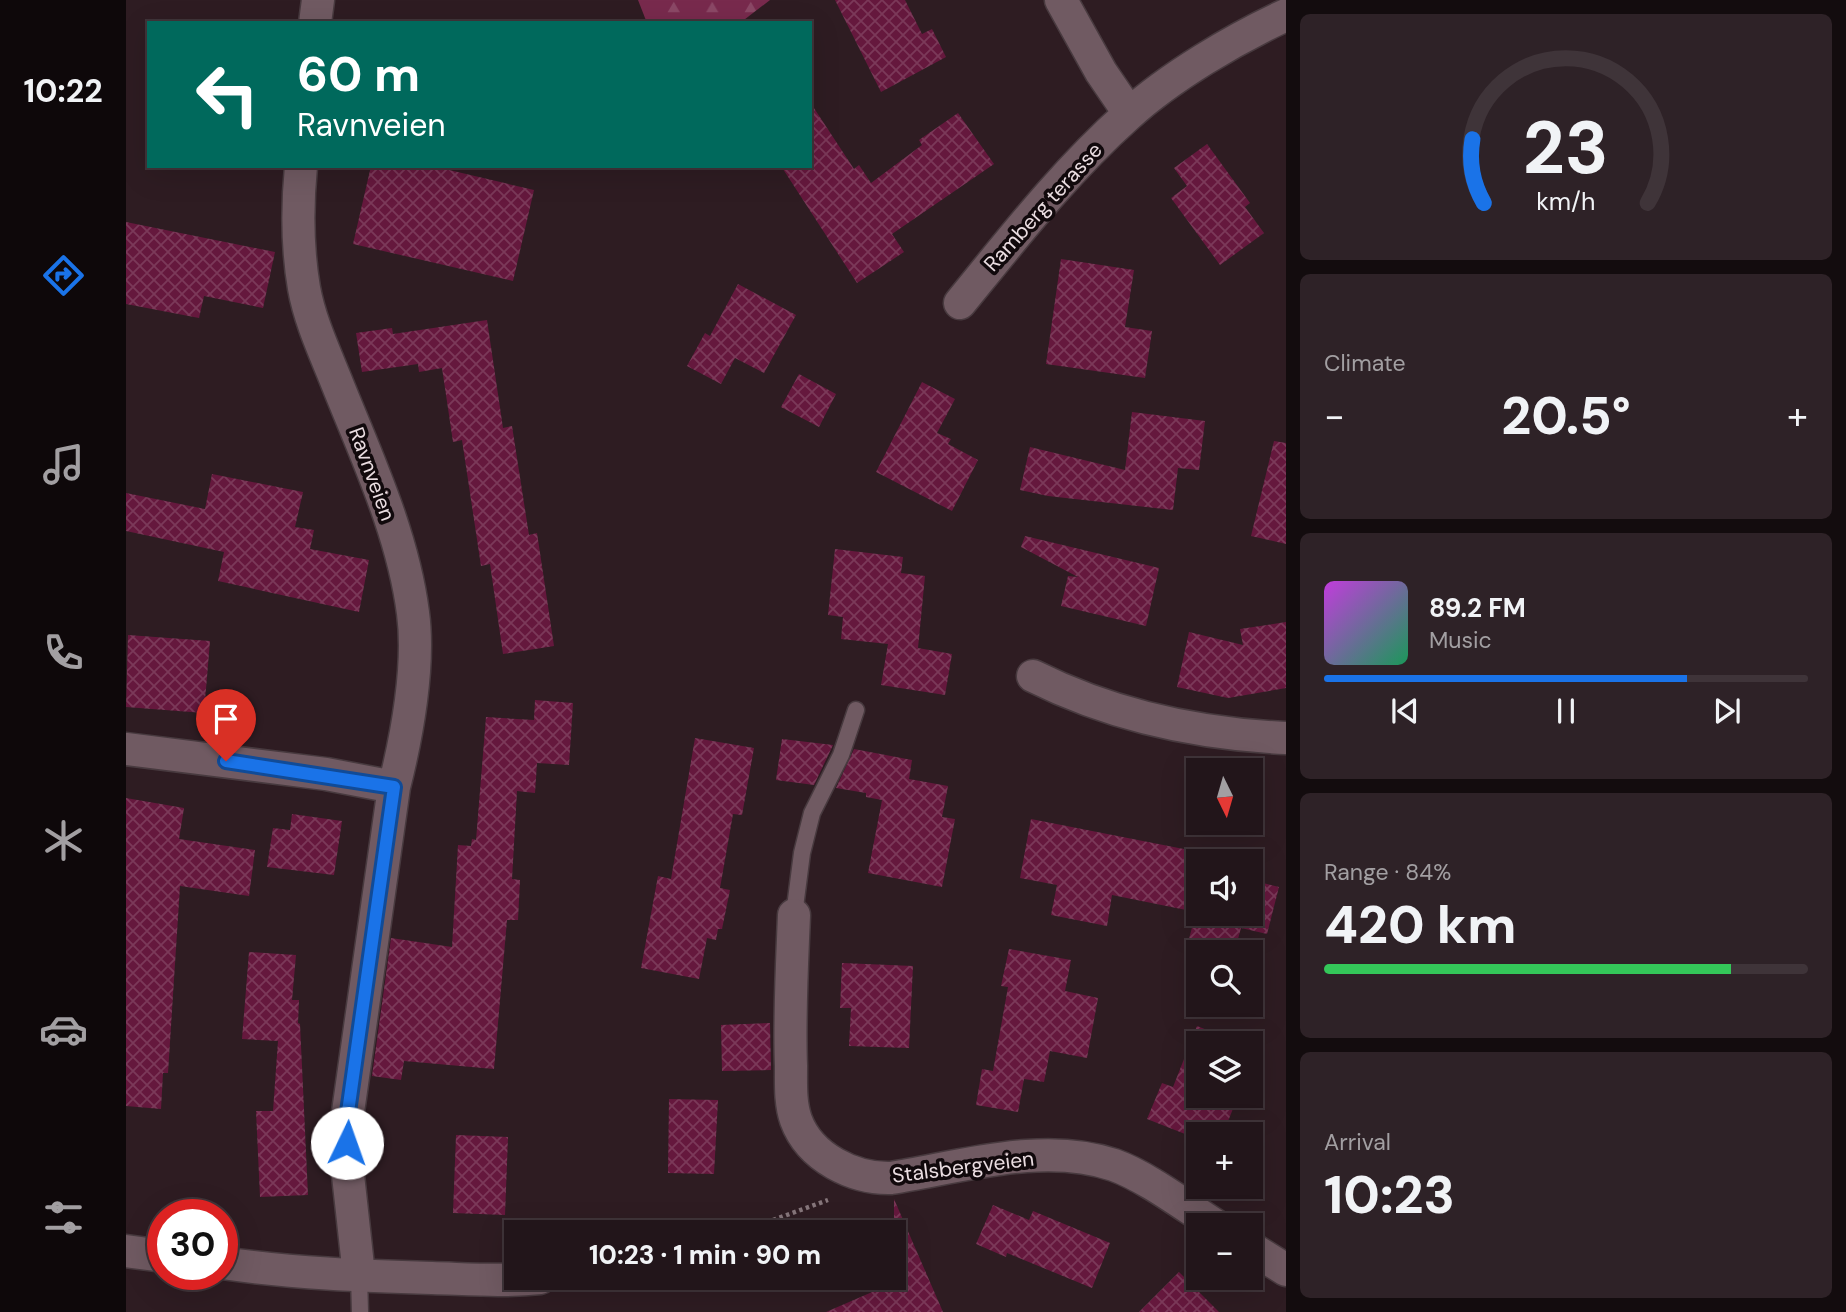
<!DOCTYPE html>
<html lang="en">
<head>
<meta charset="utf-8">
<style>
	:root { --surface:#22151a; --page:#2e2227; --text:#f1f3f6; --muted:#a29fa2; --line:#3f3439; --accent:#1a73e8 }
	body { margin:0; font-family:"DM Sans",sans-serif; background:var(--page); color:var(--text); height:100vh; display:flex; flex-direction:column; font-size:26px; white-space:nowrap }
	* { box-sizing:border-box; margin:0 }
	p { font-size:23px; color:var(--muted) }
	.icon { flex:none; width:38px; height:38px; fill:none; stroke:currentColor; stroke-width:2; stroke-linecap:round; stroke-linejoin:round }
	.map { position:relative; flex:1; overflow:hidden }
	.panel { display:flex; flex-direction:column; gap:14px; padding:14px; background:#130c0e; width:560px }
	.panel>* { flex:none }
	.guide { position:absolute; left:21px; top:21px; width:665px; height:147px; border-radius:0px; box-shadow:0 7px 28px #0002,0 0 0 2px var(--line); background:#00695c; color:#fff; overflow:hidden }
	.needle { width:46px; rotate:175deg }
	.buttons { position:absolute; left:1060px; top:758px; display:grid; gap:14px }
	.buttons a { display:grid; place-items:center; width:77px; height:77px; border-radius:0px; background:var(--surface); box-shadow:0 7px 28px #0002,0 0 0 2px var(--line); font-size:35px }
	.speed { position:absolute; left:21px; top:1199px; display:flex; gap:14px; font-size:35px; font-weight:700; text-align:center }
	.speed>* { display:grid; place-content:center; width:91px; height:91px; border-radius:50%; background:var(--surface); box-shadow:0 7px 28px #0002,0 0 0 2px var(--line); line-height:1 }
	.speed .limit { border:10px solid #d22; background:#fff; color:#111 }
	.pin { position:absolute; display:grid; place-items:center; width:60px; height:60px; color:#fff; margin:-72px -30px; border-radius:50% 50% 50% 0; rotate:-45deg; box-shadow:0 0 7px #0007 }
	.pin .icon { rotate:45deg }
	.me { position:absolute; width:77px; margin:-38px; rotate:3deg; stroke-linejoin:round; filter:drop-shadow(0 0 5px #0008) }
	.turn { display:flex; align-items:center; gap:24px; height:147px; padding:0 35px; font-size:32px }
	.turn .icon { width:91px; height:91px; stroke-width:2.5 }
	.turn b { display:block; font-size:49px; line-height:60px }
	.big { font-size:52px; font-weight:800; line-height:1.1 }
	.panel .tile { flex:1; display:flex; flex-direction:column; justify-content:center; gap:10px; min-width:0; padding:0 24px; border-radius:10px; background:var(--page) }
	.panel .dial { align-items:center; gap:0 }
	.dial svg { height:182px; overflow:visible; fill:none; stroke:var(--line); stroke-width:7; stroke-linecap:round; text-anchor:middle }
	.dial text { fill:var(--text); stroke:none }
	.song { display:flex; align-items:center; gap:21px }
	.cover { width:84px; height:84px; border-radius:10px; background:linear-gradient(135deg,hsl(290 70% 55%),hsl(150 70% 35%)) }
	.played { height:7px; border-radius:4px; background:linear-gradient(90deg,var(--accent) 75%,var(--line) 75%) }
	.keys { display:flex; justify-content:space-around; direction:ltr }
	.heat { display:flex; justify-content:space-between; align-items:center; font-size:38px; direction:ltr }
	.charge { height:10px; border-radius:5px; background:linear-gradient(90deg,#34c759 84%,var(--line) 0) }
	.trip { position:absolute; left:378px; top:1220px; width:402px; height:70px; border-radius:0px; background:var(--surface); box-shadow:0 7px 28px #0002,0 0 0 2px var(--line); font-weight:800; line-height:70px; text-align:center }
	main { display:flex; flex:1; min-height:0 }
	.menu { display:flex; flex-direction:column; width:126px; justify-content:space-around; align-items:center; background:#0e080a; color:var(--muted) }
	.menu .icon { width:49px; height:49px }
	.menu .current { color:var(--accent) }
	.menu b { font-size:32px; color:var(--text) }
	.map>svg:first-child { display:block }
</style>
</head>
<body>
<main>
<nav class="menu">
<b>10:22</b>
<svg class="icon current" aria-label="directions" viewBox="0 0 24 24"><path d="M12 3l9 9-9 9-9-9zM9 14v-3h6M13 9l2 2-2 2"/></svg>
<svg class="icon" aria-label="music" viewBox="0 0 24 24"><path d="M9 18V5l10-2v13"/><circle cx="6" cy="18" r="3"/><circle cx="16" cy="16" r="3"/></svg>
<svg class="icon" aria-label="phone" viewBox="0 0 24 24"><path d="M5 4h4l2 5-3 2q2 4 5 5l2-3 5 2v4C11 20 4 13 5 4z"/></svg>
<svg class="icon" aria-label="climate" viewBox="0 0 24 24"><path d="M12 3v18M4 7l16 10M4 17L20 7"/></svg>
<svg class="icon" aria-label="car" viewBox="0 0 24 24"><path d="M5 17H2v-5l4-1 3-4h7l3 4 3 1v5h-3M9 17h6M6 11h13"/><circle cx="7" cy="17" r="2"/><circle cx="17" cy="17" r="2"/></svg>
<svg class="icon" aria-label="filters" viewBox="0 0 24 24"><path d="M4 7h16M4 17h16"/><circle cx="9" cy="7" r="2"/><circle cx="15" cy="17" r="2"/></svg>
</nav>
<div class="map">
<svg width="1160" height="1312" viewBox="0 0 1160 1312">
	<defs>
		<pattern id="forest-firs" width="22" height="20" patternUnits="userSpaceOnUse" patternTransform="scale(1.75)"><rect width="22" height="20" fill="#782a4d"/><path d="M5 1l3.5 6h-7zM16 11l3.5 6h-7z" fill="#8b4866"/></pattern>
		<pattern id="building-cross-hatch" width="8" height="8" patternUnits="userSpaceOnUse" patternTransform="scale(1.75)"><rect width="8" height="8" fill="#65183d"/><path d="M0 0l8 8M0 8l8-8" fill="none" stroke="#7b3959"/></pattern>
	</defs>
	<rect width="100%" height="100%" fill="#2e1c22"/>
	<path fill="url(#forest-firs)" d="M 512,0 L 644,0 L 614,23 L 521,23 Z"/>
	<path fill="url(#building-cross-hatch)" d="M 709,0 L 779,0 L 796,34 L 806,29 L 820,57 L 755,92 Z
		M 684,102 L 728,169 L 733,165 L 745,183 L 796,145 L 793,140 L 832,113 L 868,164 L 766,234 L 778,252 L 731,283 L 655,166 L 684,166 Z
		M 1081,144 L 1124,203 L 1119,207 L 1138,233 L 1094,265 L 1045,198 L 1061,186 L 1048,168 Z
		M 245,166 L 306,166 L 408,190 L 387,281 L 227,244 Z
		M 0,222 L 149,252 L 137,308 L 78,296 L 73,318 L 0,304 Z
		M 935,259 L 1008,270 L 999,327 L 1026,331 L 1019,378 L 920,364 Z
		M 612,284 L 670,315 L 638,373 L 609,358 L 595,384 L 561,366 L 579,333 L 584,336 Z
		M 361,320 L 377,428 L 386,426 L 403,535 L 411,533 L 428,646 L 377,654 L 364,564 L 355,566 L 336,440 L 327,442 L 316,368 L 293,372 L 292,364 L 236,372 L 230,333 L 266,328 L 267,334 Z
		M 673,374 L 710,394 L 693,427 L 655,407 Z
		M 796,382 L 829,399 L 811,433 L 825,439 L 822,444 L 852,460 L 826,511 L 750,472 Z
		M 1006,412 L 1079,421 L 1073,470 L 1052,468 L 1047,510 L 922,496 L 894,490 L 904,447 L 999,470 Z
		M 1148,441 L 1160,443 L 1160,544 L 1125,536 Z
		M 86,474 L 177,492 L 169,527 L 188,530 L 184,549 L 243,560 L 233,612 L 92,581 L 98,552 L 0,531 L 0,493 L 79,509 Z
		M 899,536 L 1033,568 L 1020,626 L 935,606 L 942,576 L 952,577 L 895,547 Z
		M 709,549 L 777,557 L 775,573 L 799,576 L 792,648 L 826,654 L 819,695 L 755,685 L 762,644 L 715,639 L 717,617 L 702,615 Z
		M 1160,622 L 1160,688 L 1102,698 L 1051,687 L 1063,632 L 1117,645 L 1114,629 Z
		M 2,635 L 84,641 L 78,713 L 0,707 Z
		M 409,700 L 447,703 L 443,765 L 411,763 L 409,793 L 391,791 L 386,879 L 394,880 L 392,920 L 381,920 L 368,1069 L 278,1061 L 275,1080 L 246,1076 L 265,938 L 326,947 L 332,845 L 345,846 L 346,839 L 350,840 L 360,717 L 408,720 Z
		M 569,738 L 628,748 L 616,815 L 607,814 L 594,888 L 604,890 L 596,929 L 592,929 L 590,940 L 581,938 L 573,979 L 515,968 L 532,876 L 545,879 Z
		M 656,739 L 707,745 L 688,785 L 650,780 Z
		M 728,749 L 786,760 L 783,779 L 822,786 L 816,817 L 829,819 L 816,887 L 742,873 L 756,800 L 740,797 L 740,793 L 710,788 Z
		M 0,798 L 58,808 L 53,839 L 129,850 L 123,896 L 54,886 L 42,1073 L 37,1073 L 35,1109 L 0,1106 Z
		M 166,814 L 216,821 L 208,875 L 141,867 L 147,828 L 164,830 Z
		M 905,819 L 1073,852 L 1073,914 L 1125,914 L 1125,880 L 1153,887 L 1141,934 L 1115,928 L 1109,950 L 1063,939 L 1070,912 L 986,895 L 981,926 L 925,915 L 931,885 L 894,878 Z
		M 883,949 L 945,960 L 939,991 L 972,998 L 961,1058 L 924,1051 L 918,1082 L 898,1079 L 892,1112 L 850,1105 L 856,1069 L 867,1071 L 882,987 L 875,986 Z
		M 123,952 L 170,955 L 166,1000 L 173,1000 L 172,1023 L 174,1024 L 182,1195 L 134,1197 L 130,1111 L 147,1111 L 152,1041 L 116,1039 Z
		M 716,963 L 787,966 L 783,1048 L 723,1046 L 725,1008 L 714,1008 Z
		M 644,1023 L 645,1070 L 596,1071 L 595,1025 Z
		M 1071,1026 L 1114,1043 L 1073,1043 L 1073,1096 L 1112,1096 L 1097,1134 L 1059,1134 L 1021,1119 L 1036,1083 L 1047,1087 Z
		M 543,1099 L 592,1100 L 588,1174 L 542,1173 Z
		M 330,1135 L 382,1137 L 379,1215 L 327,1213 Z
		M 768,1199 L 817,1312 L 700,1312 L 760,1286 L 756,1278 L 768,1278 Z
		M 867,1205 L 903,1220 L 907,1211 L 984,1243 L 966,1288 L 881,1253 L 880,1257 L 850,1244 Z
		M 1053,1272 L 1093,1312 L 1013,1312 Z"/>
	<g fill="none" stroke-linecap="round" stroke-linejoin="round">
		<g stroke="#483a3f" stroke-width="19">
			<path id="lane" d="M 668,915 L 676,853 L 686,813 L 715,755 L 730,710
				M 233,1275 L 234,1312"/>
		</g>
		<g stroke="#483a3f" stroke-width="35">
			<path id="street" d="M 935,0 L 975,72 L 1003,113
				M 189,23 L 192,0
				M 834,303 C 887,238 939,171 1002,115 C 1044,77 1108,39 1160,15
				M 907,676 C 987,716 1072,734 1160,738
				M 0,749 L 200,774 L 268,787 C 281,736 294,665 287,613 C 277,535 242,460 213,388 C 200,355 184,322 178,288 C 171,247 171,207 175,166
				M 668,915 C 666,966 663,1016 665,1066 C 665,1084 664,1103 670,1120 C 684,1158 728,1179 765,1178 C 835,1167 918,1141 988,1165 C 1021,1177 1059,1206 1089,1225
				M 1125,1248 L 1160,1270
				M 0,1251 L 37,1256
				M 96,1263 C 166,1273 236,1276 306,1278 C 342,1279 378,1282 414,1278
				M 233,1275 L 221,1166 L 221,1119 L 268,787"/>
		</g>
		<path stroke="#86767b" stroke-width="4.5" stroke-dasharray="3.5 3.5" stroke-linecap="butt" d="M 614,1232 L 702,1200"/>
		<use href="#lane" stroke="#705a62" stroke-width="16"/>
		<use href="#street" stroke="#705a62" stroke-width="32"/>
	</g>
	<g fill="none" stroke-linecap="round" stroke-linejoin="round">
		<g stroke="#114b97" stroke-width="18">
			<path id="route" d="M 100,761 L 268,787 L 221,1119 L 221,1143"/>
		</g>
		<use href="#route" stroke="#1a73e8" stroke-width="12"/>
	</g>
	<g text-anchor="middle" stroke-width="7" stroke-linejoin="round" paint-order="stroke">
		<g font-size="21" fill="#eadde1" stroke="#11090c">
			<text transform="translate(917 207) rotate(-48)" y="7">Ramberg terasse</text>
			<text transform="translate(246 474) rotate(70)" y="7">Ravnveien</text>
			<text transform="translate(837 1167) rotate(-7)" y="7">Stalsbergveien</text>
		</g>
	</g>
</svg>
<div class="buttons">
<a><svg class="needle" viewBox="-14 -14 28 28"><path d="M0-13l5 13h-10z" fill="#e53935"/><path d="M0 13l5-13h-10z" fill="#a29fa2"/></svg></a>
<a><svg class="icon" aria-label="sound" viewBox="0 0 24 24"><path d="M4 9h4l5-4v14l-5-4H4zM17 9q2 3 0 6"/></svg></a>
<a><svg class="icon" aria-label="search" viewBox="0 0 24 24"><circle cx="10" cy="10" r="6"/><path d="M15 15l6 6"/></svg></a>
<a><svg class="icon" aria-label="layers" viewBox="0 0 24 24"><path d="M12 4l9 5-9 5-9-5zM3 14l9 5 9-5"/></svg></a>
<a>+</a>
<a>−</a>
</div>
<div class="speed"><div class="limit">30</div></div>
<div class="pin" style="left:100px;top:761px;background:#d93025"><svg class="icon" aria-label="arrive" viewBox="0 0 24 24"><path d="M6 21V4h12l-3 4 3 4H6"/></svg></div>
<svg class="me" style="left:221px;top:1143px" viewBox="-20 -20 40 40"><circle r="19" fill="#fff"/><path d="M0-13L10 11 0 6-10 11z" fill="#1a73e8"/></svg>
<div class="trip">10:23 · 1 min · 90 m</div>
<div class="guide">
<div class="turn"><svg class="icon" aria-label="left" viewBox="0 0 24 24"><path d="M17 20v-9H6M10 6l-5 5 5 5"/></svg><div><b>60 m</b>Ravnveien</div></div>
</div>
</div>
<section class="panel">
<div class="tile dial"><svg viewBox="0 0 100 80">
<path d="M14 69A42 42 0 1 1 86 69"/>
<path d="M14 69A42 42 0 0 1 9 41" stroke="#1a73e8"/>
<text x="50" y="56" font-size="32" font-weight="700">23</text>
<text x="50" y="72" font-size="11">km/h</text>
</svg></div>
<div class="tile"><p>Climate</p>
<div class="heat"><a>−</a><b class="big">20.5°</b><a>+</a></div>
</div>
<div class="tile">
<div class="song"><i class="cover"></i><div><b>89.2 FM</b><p>Music</p></div></div>
<div class="played"></div>
<div class="keys"><svg class="icon" aria-label="previous" viewBox="0 0 24 24"><path d="M18 5L8 12l10 7zM5 5v14"/></svg><svg class="icon" aria-label="pause" viewBox="0 0 24 24"><path d="M8 5v14M16 5v14"/></svg><svg class="icon" aria-label="next" viewBox="0 0 24 24"><path d="M6 5l10 7-10 7zM19 5v14"/></svg></div>
</div>
<div class="tile"><p>Range · 84%</p><b class="big">420 km</b><div class="charge"></div></div>
<div class="tile"><p>Arrival</p><b class="big">10:23</b></div>
</section>
</main>
</body>
</html>
